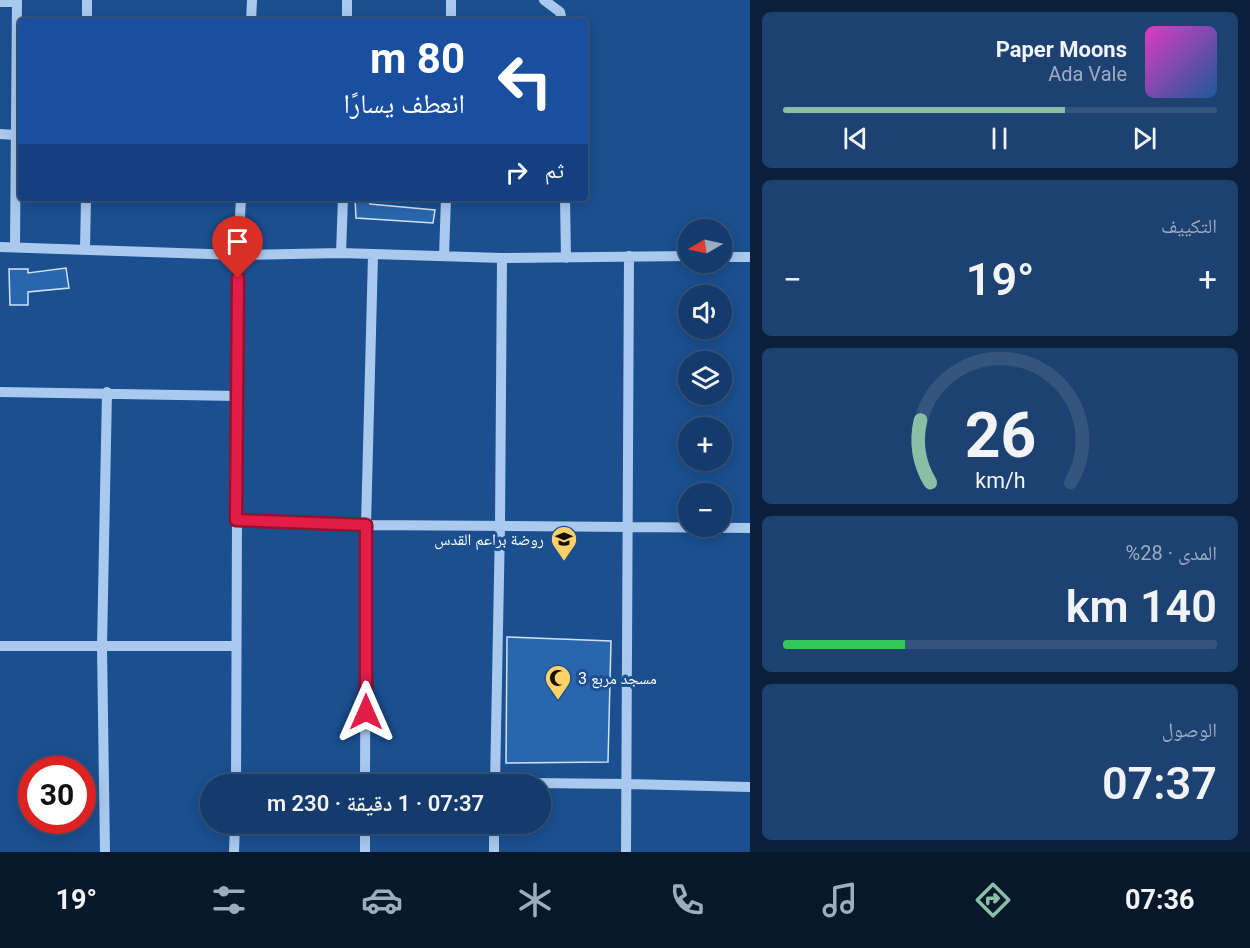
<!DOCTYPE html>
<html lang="ar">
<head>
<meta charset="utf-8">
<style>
	:root { --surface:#143b6b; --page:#1d4271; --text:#f1f3f6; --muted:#9dadc1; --line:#33557e; --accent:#8abfa5 }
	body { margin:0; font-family:Roboto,"Noto Naskh Arabic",sans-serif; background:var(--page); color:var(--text); direction:rtl; height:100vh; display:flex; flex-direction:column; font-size:22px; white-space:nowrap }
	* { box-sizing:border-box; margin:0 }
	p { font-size:20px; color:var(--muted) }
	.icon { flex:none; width:33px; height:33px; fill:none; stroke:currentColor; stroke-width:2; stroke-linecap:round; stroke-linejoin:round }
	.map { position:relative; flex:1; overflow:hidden; direction:ltr }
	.sheet { display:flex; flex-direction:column; gap:12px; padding:12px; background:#0b203b; width:500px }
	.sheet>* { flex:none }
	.hud { position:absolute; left:18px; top:18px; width:570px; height:183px; border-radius:6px; box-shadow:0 3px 15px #0003,0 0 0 2px var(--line); direction:rtl; background:#1a4fa0; color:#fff; overflow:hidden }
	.needle { width:39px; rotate:261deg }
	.fabs { position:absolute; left:678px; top:219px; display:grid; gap:12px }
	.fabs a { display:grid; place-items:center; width:54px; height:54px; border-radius:50%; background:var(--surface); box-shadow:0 3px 15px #0003,0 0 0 2px var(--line); font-size:30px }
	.speed { position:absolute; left:18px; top:756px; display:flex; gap:12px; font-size:30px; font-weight:700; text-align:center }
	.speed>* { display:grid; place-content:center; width:78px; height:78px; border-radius:50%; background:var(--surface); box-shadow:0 3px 15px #0003,0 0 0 2px var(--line); line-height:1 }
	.speed .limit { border:9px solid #d22; background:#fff; color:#111 }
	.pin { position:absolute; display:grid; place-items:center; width:51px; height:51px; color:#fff; margin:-62px -26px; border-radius:50% 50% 50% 0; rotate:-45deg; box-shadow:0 0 6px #0007 }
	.pin .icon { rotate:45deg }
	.me { position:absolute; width:66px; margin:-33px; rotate:0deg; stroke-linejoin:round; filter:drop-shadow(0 0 4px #0008) }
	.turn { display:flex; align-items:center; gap:21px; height:126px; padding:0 24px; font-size:27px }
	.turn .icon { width:78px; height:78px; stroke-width:2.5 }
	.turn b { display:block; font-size:42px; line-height:51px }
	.then { display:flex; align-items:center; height:57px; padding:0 24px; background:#0003; gap:12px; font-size:22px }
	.big { font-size:45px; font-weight:600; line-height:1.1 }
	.sheet .widget { flex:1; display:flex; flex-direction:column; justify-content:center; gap:9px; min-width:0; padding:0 21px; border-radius:9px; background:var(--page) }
	.sheet .dial { align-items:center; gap:0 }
	.dial svg { height:156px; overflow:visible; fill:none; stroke:var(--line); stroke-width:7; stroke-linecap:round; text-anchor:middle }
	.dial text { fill:var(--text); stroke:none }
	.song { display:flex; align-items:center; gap:18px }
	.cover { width:72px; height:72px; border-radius:9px; background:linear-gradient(135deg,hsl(310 70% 55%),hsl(210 70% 35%)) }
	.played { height:6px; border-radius:3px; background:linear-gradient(90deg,var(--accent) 65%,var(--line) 65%) }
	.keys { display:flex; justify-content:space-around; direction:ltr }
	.heat { display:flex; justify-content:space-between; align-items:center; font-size:33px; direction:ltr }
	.charge { height:9px; border-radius:4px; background:linear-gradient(90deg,#34c759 28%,var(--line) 0) }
	.trip { position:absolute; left:200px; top:774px; width:351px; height:60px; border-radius:30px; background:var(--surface); box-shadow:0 3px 15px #0003,0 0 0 2px var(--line); font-weight:600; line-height:60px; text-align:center; direction:rtl }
	.tab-bar { display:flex; height:96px; justify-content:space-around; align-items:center; background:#08182b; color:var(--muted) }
	.tab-bar .icon { width:42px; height:42px }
	.tab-bar .current { color:var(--accent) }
	.tab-bar b { font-size:27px; color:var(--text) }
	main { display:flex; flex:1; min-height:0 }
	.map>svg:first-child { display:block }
</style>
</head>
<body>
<main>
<section class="sheet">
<div class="widget">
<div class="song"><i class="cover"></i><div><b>Paper Moons</b><p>Ada Vale</p></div></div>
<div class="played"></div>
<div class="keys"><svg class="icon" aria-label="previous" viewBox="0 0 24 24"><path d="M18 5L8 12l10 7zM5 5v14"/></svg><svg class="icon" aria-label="pause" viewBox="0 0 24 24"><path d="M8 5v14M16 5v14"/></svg><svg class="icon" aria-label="next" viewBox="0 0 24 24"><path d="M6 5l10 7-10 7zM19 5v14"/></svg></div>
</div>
<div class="widget"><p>التكييف</p>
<div class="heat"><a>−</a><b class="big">19°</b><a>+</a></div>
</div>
<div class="widget dial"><svg viewBox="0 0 100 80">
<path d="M14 69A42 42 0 1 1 86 69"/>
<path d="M14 69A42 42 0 0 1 9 37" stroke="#8abfa5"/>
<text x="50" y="56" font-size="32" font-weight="700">26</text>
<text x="50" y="72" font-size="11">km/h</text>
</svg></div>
<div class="widget"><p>المدى · 28%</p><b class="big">140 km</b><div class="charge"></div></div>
<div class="widget"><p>الوصول</p><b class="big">07:37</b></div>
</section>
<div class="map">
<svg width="751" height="852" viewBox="0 0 751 852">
	<rect width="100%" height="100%" fill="#1b4f8f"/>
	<path fill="#2a66ad" stroke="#cfe3fa" stroke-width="1.5" d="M 355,198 L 370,198 L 370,204 L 435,210 L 433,223 L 356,218 Z
		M 66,268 L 69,288 L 28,292 L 28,305 L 10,305 L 9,269 L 28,269 L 28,273 Z
		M 507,637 L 611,641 L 608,762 L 506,763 Z"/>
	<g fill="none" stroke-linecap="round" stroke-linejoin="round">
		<path stroke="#a9c9ee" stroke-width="10" d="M 544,0 L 560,12 L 562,21
			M 0,2 L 17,2
			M 87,21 L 87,0
			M 251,21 L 252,0
			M 347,21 L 347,0
			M 451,21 L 451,0
			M 0,134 L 16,135
			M 565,198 L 566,258
			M 0,247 L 238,255 L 341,253 L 502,258 L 688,256
			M 15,247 L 17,0
			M 85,249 L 86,198
			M 341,253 L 343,198
			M 444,256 L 446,198
			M 722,257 L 751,257
			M 0,392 L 238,396
			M 236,520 L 366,525 L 751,528
			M 0,646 L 236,646
			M 236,780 L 628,784 L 751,787
			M 236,784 L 238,255 L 241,198
			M 365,784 L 366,525 L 373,255
			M 495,784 L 500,526 L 502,258
			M 105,852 L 102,647 L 107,392
			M 234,852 L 235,824
			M 365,852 L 365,824
			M 494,852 L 494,824
			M 626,852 L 629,256"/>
	</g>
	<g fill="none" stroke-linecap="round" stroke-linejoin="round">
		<g stroke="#92132f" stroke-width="15">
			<path id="route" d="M 238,278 L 236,520 L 366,525 L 366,712"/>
		</g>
		<use href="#route" stroke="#e11d48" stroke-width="10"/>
	</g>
	<defs>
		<g id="school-pin" transform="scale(1.35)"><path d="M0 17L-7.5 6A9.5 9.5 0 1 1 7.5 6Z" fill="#ffd166" stroke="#1b4f8f"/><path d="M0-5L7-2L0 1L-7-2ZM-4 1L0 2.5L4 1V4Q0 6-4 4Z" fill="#111"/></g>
		<g id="mosque-pin" transform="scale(1.35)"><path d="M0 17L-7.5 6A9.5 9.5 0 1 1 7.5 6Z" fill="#ffd166" stroke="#1b4f8f"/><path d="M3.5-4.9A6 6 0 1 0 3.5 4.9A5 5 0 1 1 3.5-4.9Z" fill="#111"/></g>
	</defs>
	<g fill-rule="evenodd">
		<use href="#school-pin" x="564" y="539"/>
		<use href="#mosque-pin" x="558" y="678"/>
	</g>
	<g text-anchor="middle" stroke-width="6" stroke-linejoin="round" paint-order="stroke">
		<g font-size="16" fill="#fff" stroke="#1b4f8f" text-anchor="end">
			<text x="544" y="545">روضة براعم القدس</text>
			<text x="578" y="684" text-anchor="start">مسجد مربع 3</text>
		</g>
	</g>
</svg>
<div class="fabs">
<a><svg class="needle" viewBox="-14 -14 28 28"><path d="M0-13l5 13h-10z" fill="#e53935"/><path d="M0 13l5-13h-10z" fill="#9dadc1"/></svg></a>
<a><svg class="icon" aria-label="sound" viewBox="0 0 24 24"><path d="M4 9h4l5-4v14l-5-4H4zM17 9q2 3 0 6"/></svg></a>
<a><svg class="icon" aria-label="layers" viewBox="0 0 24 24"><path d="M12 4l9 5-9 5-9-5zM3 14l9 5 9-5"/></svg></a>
<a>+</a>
<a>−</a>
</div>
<div class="speed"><div class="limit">30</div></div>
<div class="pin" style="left:238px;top:278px;background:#d93025"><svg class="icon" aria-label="arrive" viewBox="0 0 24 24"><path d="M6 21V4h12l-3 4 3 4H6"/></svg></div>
<svg class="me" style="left:366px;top:712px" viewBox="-20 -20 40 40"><path d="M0-17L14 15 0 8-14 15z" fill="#e11d48" stroke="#fff" stroke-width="4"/></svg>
<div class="trip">07:37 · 1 دقيقة · 230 m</div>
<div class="hud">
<div class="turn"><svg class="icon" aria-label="left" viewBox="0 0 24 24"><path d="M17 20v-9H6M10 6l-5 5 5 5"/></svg><div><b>80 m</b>انعطف يسارًا</div></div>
<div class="then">ثم<svg class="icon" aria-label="right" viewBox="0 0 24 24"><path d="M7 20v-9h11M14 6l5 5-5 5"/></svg></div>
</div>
</div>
</main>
<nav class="tab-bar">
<b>07:36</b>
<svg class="icon current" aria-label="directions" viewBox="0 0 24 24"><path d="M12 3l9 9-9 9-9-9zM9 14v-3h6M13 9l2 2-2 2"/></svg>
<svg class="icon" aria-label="music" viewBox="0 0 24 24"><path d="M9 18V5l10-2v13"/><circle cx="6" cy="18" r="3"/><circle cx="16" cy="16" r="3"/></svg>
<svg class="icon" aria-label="phone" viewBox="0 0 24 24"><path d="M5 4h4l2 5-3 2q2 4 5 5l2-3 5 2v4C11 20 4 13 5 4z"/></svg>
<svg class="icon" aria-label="climate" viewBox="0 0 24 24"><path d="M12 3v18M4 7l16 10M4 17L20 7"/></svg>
<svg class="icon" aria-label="car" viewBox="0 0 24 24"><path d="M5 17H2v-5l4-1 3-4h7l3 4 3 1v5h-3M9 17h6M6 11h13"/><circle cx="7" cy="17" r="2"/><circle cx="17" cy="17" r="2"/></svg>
<svg class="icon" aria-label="filters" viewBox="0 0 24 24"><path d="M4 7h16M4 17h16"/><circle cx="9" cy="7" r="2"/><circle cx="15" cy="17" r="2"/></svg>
<b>19°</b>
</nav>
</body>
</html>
